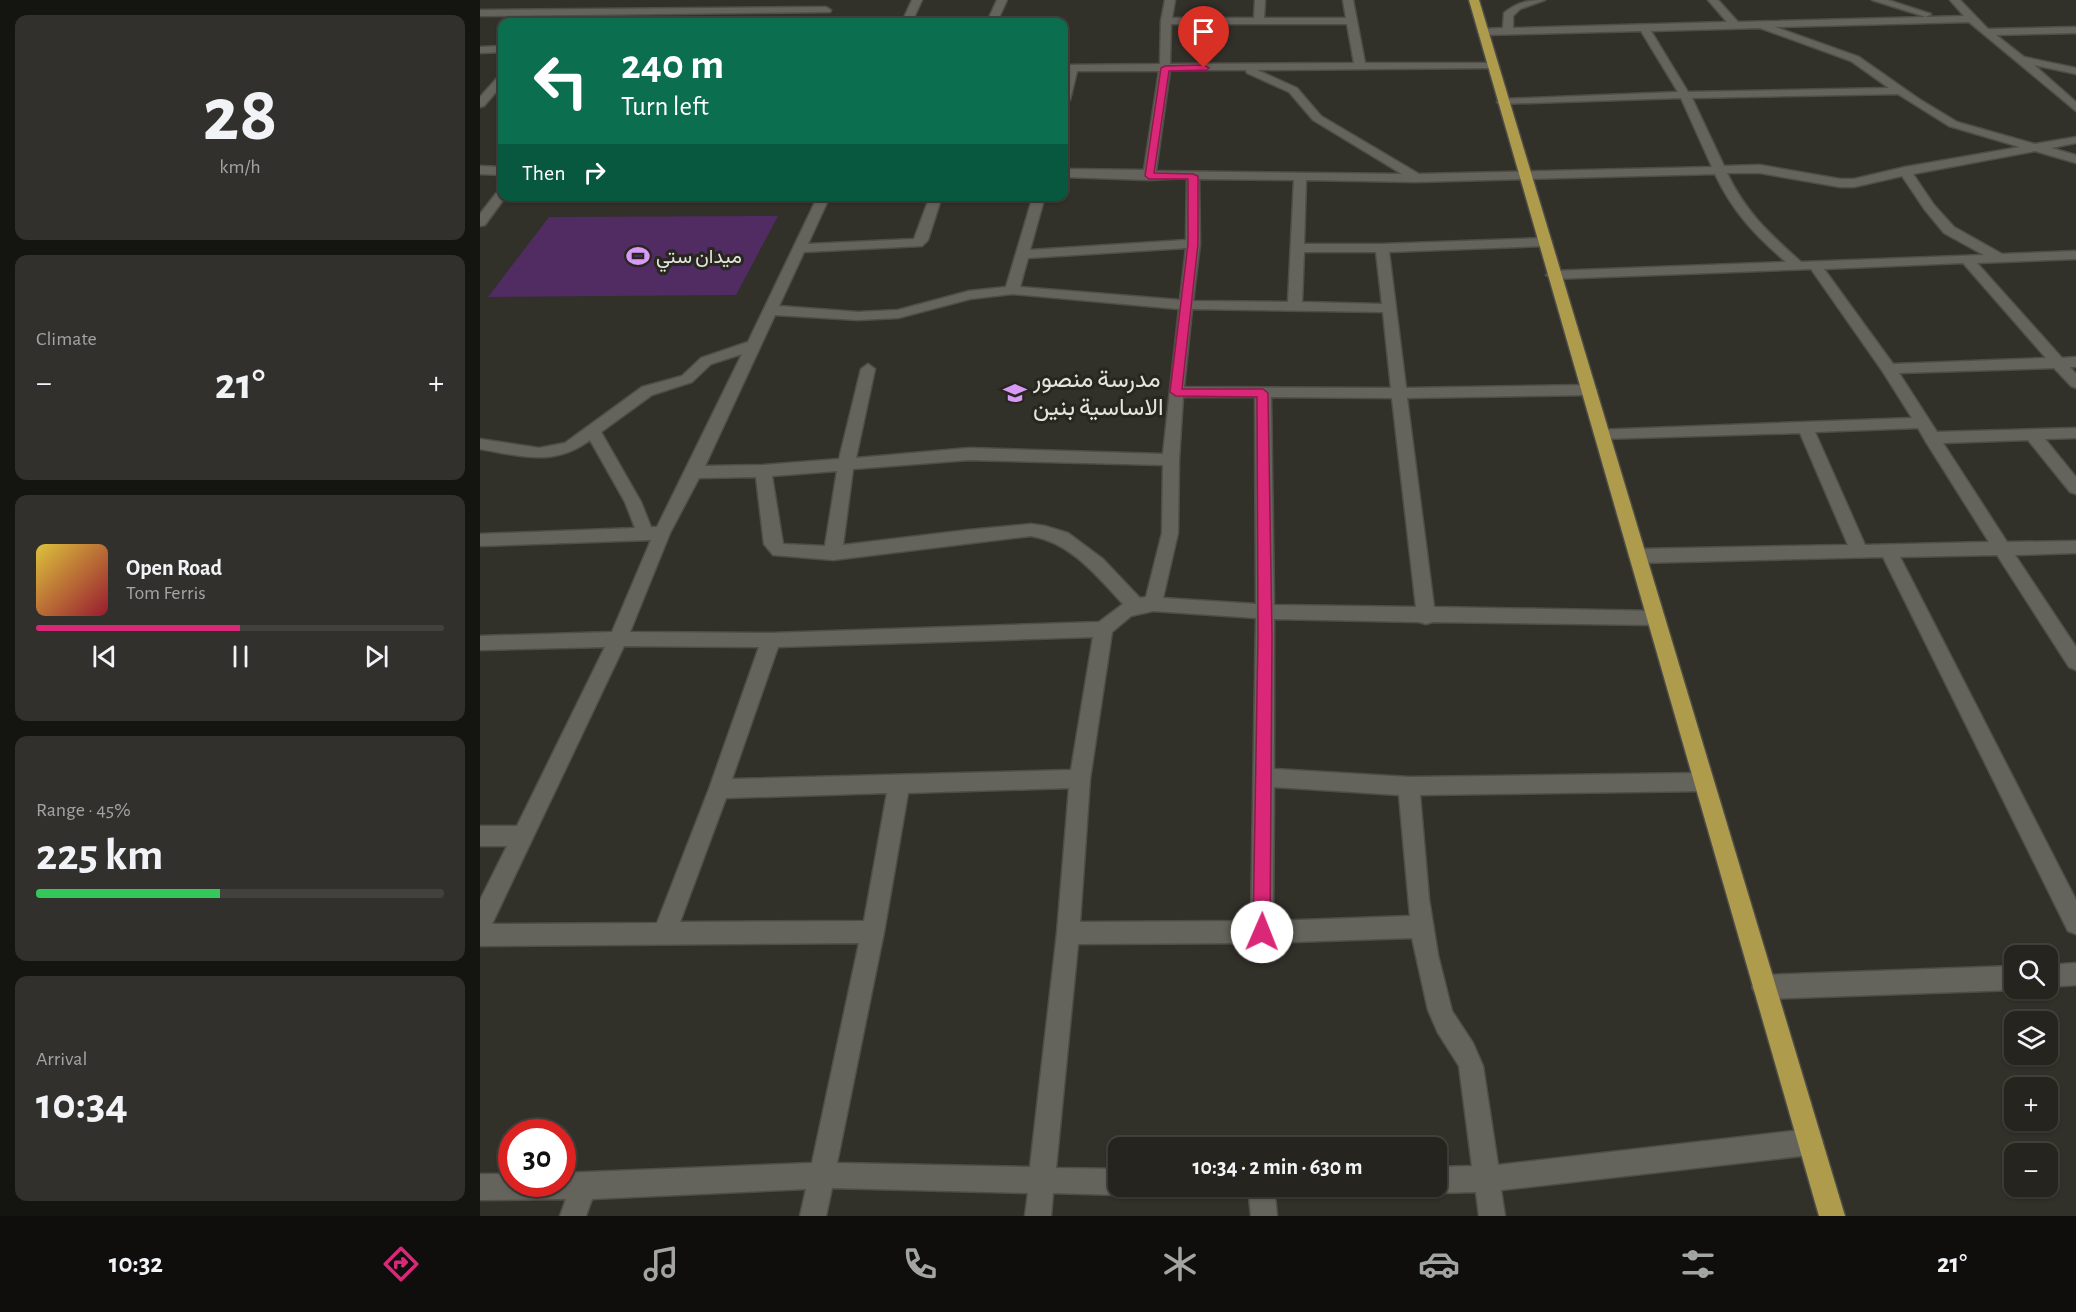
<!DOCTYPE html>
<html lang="en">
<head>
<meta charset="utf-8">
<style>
	:root { --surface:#25241f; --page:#31302c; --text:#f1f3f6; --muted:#a3a4a4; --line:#42413d; --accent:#db2777 }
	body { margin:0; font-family:"Alegreya Sans",Vazirmatn,sans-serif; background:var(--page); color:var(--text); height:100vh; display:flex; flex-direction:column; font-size:22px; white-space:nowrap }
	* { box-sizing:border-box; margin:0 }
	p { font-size:20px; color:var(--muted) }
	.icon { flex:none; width:33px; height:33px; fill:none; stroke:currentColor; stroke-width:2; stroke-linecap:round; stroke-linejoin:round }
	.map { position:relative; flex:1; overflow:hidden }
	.details { display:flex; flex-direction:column; gap:15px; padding:15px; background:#141411; width:480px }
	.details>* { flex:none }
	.top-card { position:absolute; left:18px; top:18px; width:570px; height:183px; border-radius:12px; box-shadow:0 2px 4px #0004,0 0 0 2px var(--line); background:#0b6e4f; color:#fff; overflow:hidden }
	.controls { position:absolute; left:1524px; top:945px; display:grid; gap:12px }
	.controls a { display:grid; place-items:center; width:54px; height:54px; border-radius:12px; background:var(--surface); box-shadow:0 2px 4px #0004,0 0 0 2px var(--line); font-size:30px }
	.speed { position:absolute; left:18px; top:1119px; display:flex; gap:12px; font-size:30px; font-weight:700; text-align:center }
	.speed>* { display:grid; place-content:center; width:78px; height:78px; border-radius:50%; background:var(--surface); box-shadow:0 2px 4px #0004,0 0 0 2px var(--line); line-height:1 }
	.speed .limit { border:9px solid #d22; background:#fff; color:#111 }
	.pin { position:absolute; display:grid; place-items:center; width:51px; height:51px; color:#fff; margin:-62px -26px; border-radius:50% 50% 50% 0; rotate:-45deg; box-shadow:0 0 6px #0007 }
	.pin .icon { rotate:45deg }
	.me { position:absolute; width:66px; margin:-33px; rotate:1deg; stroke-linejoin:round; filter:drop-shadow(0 0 4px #0008) }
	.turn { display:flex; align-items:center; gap:21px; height:126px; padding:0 24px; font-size:27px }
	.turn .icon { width:78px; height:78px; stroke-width:2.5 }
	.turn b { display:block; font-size:42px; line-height:51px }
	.then { display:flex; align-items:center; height:57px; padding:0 24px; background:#0003; gap:12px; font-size:22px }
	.big { font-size:45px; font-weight:600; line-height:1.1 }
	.details .widget { flex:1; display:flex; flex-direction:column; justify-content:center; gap:9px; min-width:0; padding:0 21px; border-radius:12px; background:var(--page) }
	.details .dial { align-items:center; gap:0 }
	.dial b { font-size:78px; line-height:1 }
	.song { display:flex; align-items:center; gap:18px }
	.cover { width:72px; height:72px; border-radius:9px; background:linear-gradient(135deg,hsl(50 70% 55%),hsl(350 70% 35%)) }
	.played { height:6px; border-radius:3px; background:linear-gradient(90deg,var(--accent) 50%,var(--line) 50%) }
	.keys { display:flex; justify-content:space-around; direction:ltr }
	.heat { display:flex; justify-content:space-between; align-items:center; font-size:33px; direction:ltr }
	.charge { height:9px; border-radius:4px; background:linear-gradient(90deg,#34c759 45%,var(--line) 0) }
	.trip { position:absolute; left:628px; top:1137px; width:339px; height:60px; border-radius:12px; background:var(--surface); box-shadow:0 2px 4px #0004,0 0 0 2px var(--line); font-weight:600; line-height:60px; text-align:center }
	.menu { display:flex; height:96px; justify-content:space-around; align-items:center; background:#0f0e0c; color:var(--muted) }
	.menu .icon { width:42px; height:42px }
	.menu .current { color:var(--accent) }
	.menu b { font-size:27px; color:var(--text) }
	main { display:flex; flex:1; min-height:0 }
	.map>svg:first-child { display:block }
</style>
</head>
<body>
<main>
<section class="details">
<div class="widget dial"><b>28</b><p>km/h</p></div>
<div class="widget"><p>Climate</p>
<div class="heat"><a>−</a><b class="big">21°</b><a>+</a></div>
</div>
<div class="widget">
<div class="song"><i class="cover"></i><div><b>Open Road</b><p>Tom Ferris</p></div></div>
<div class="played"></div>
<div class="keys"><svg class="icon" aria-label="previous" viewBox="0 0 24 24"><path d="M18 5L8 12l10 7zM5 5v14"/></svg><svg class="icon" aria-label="pause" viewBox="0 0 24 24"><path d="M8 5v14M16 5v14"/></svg><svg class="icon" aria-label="next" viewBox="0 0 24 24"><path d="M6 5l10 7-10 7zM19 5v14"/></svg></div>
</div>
<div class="widget"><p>Range · 45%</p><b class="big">225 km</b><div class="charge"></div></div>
<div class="widget"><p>Arrival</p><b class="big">10:34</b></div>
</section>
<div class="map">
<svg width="1596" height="1216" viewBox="0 0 1596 1216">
	<rect width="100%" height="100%" fill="#313029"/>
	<path fill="#512c63" d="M 298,216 L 256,295 L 8,297 L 69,217 Z"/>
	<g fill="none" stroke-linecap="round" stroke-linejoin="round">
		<g stroke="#4e4d47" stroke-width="3">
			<path id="street" d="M 432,0 L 442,0 L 432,22 L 422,22 Z
				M 517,0 L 527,0 L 517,22 L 507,22 Z
				M 685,0 L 695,0 L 692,18 L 774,18 L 775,0 L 785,0 L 784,18 L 866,18 L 863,0 L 873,0 L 885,63 L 1016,63 L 1016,67 L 1012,68 L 777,70 L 817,88 L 841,116 L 939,174 L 1232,167 L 1201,98 L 1019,104 L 1017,102 L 1023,99 L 1198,92 L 1161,31 L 1003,35 L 998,32 L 1003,29 L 1023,28 L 1024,13 C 1037,2 1049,0 1065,0 L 1040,9 L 1033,16 L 1033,28 L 1247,22 L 1228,0 L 1238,0 L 1258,22 L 1484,16 L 1470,0 L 1480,0 L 1508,29 L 1596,27 L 1596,33 L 1516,35 L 1544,57 L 1596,68 L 1596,74 L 1554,65 L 1596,102 L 1596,111 L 1489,22 L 1295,27 L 1379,57 L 1439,99 L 1477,122 L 1555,144 L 1596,137 L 1596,143 L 1571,148 L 1596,155 L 1596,163 L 1555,151 L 1433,174 L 1454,205 L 1474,227 L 1522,254 L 1596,251 L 1596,259 L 1497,263 L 1582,358 L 1596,357 L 1596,367 L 1590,367 L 1596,374 L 1596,388 L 1591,386 L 1574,368 L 1419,373 L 1457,432 L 1596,428 L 1596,438 L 1565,439 L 1596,477 L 1596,494 L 1590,492 L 1548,440 L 1463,443 L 1527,542 L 1596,541 L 1596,553 L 1535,555 L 1596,647 L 1596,670 L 1589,667 L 1517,555 L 1420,557 L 1596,900 L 1596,934 L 1588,931 L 1403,557 L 1158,563 L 1152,561 L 1149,556 L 1152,551 L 1158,549 L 1368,545 L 1320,433 L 1122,439 L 1116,438 L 1114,434 L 1116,430 L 1432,418 L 1403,372 L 1331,269 L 1073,279 L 1066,275 L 1073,271 L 1306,262 C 1274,234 1253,212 1235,174 L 936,182 L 826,180 L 824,244 L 902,244 L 1065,238 L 1072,242 L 1065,246 L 909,252 L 926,388 L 1109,385 L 1117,390 L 1109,395 L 927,398 L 954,607 L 1176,611 L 1182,613 L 1185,618 L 1182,623 L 1176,625 L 953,622 L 946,624 L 939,622 L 794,619 L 794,769 L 929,777 L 1223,773 L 1230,776 L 1233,782 L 1230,788 L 1223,791 L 940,795 L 949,899 L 958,955 L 972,1011 L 993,1043 L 1003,1066 L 1018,1165 L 1330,1129 L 1339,1133 L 1343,1142 L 1339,1151 L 1330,1155 L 1021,1190 L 1025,1216 L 999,1216 L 996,1192 L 957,1193 L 947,1186 L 957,1186 L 957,1167 L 992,1166 L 979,1066 L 958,1033 L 948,1010 L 932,938 L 782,943 L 598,944 L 576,1168 L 639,1169 L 639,1186 L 650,1186 L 648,1191 L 639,1195 L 573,1193 L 571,1216 L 545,1216 L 548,1193 L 352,1188 L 346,1216 L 320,1216 L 326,1189 L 112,1199 L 106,1216 L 80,1216 L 86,1199 L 0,1200 L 0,1174 L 32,1174 L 32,1184 L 82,1184 L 82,1173 L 332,1163 L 379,943 L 0,946 L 0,900 L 27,846 L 0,846 L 0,826 L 37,826 L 125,647 L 0,650 L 0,636 L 132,632 L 171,540 L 0,546 L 0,534 L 155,528 L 145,502 L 110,440 C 74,467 41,456 0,449 L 0,439 L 59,448 L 85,443 L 162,387 L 202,376 L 221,358 L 268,342 L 338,196 L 350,196 L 328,244 L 434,239 L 450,196 L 462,196 L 448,240 L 442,246 L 324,252 L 299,306 L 378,312 L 418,310 L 489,291 L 526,287 L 553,196 L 565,196 L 550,250 L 706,240 L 707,178 L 669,180 L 584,177 L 584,169 L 664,170 L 679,71 L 597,71 L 590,100 L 584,103 L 584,80 L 586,71 L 584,71 L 584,65 L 680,64 L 681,21 ZM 691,24 L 867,24 L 874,63 L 690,64 ZM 1280,28 L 1371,61 L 1409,88 L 1208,92 L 1171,31 ZM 690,70 L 766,70 L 767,73 L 809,92 L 833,120 L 922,174 L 676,171 ZM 1418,94 L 1469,126 L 1540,147 L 1425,167 L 1374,179 L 1360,179 L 1280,165 L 1244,166 L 1212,98 ZM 1247,173 L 1280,173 L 1360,187 L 1374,187 L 1422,176 L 1445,210 L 1464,233 L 1504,255 L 1321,262 C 1289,233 1266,213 1247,173 ZM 719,179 L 814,180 L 808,302 L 713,301 L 720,244 ZM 706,248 L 700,300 L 540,287 L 548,258 ZM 824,252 L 896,252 L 902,304 L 822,302 ZM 1483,263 L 1566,358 L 1413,364 L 1344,269 ZM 532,294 L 699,309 L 683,454 L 489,448 L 376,458 L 395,369 L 388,364 L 381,369 L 359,459 L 283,465 L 225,466 L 295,315 L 378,320 L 418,318 L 490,299 ZM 712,309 L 903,312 L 911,388 L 704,387 ZM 262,354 L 177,527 L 171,527 L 161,502 L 121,432 L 172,395 L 212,382 L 231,364 ZM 703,397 L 775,397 L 776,604 L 683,598 L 698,533 L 699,460 ZM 791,397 L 912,398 L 936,607 L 794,605 ZM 1438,428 L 1446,442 L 1509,542 L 1385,545 L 1335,432 ZM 489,460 L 683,465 L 682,533 L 666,597 L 660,598 L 623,559 L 588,533 L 565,526 L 551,524 L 488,530 L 363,545 L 373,469 ZM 357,471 L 345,546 L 303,544 L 292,476 ZM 276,477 L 284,544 L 293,555 L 353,560 L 551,536 C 590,542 617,576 643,604 L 619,622 L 291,633 L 150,632 L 190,533 L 219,478 ZM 673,611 L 776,618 L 771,921 L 600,922 L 610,779 L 632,632 L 651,616 ZM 613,637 L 591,770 L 252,779 L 298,647 ZM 144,646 L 279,647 L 229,789 L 177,923 L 12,924 ZM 794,787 L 919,795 L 930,916 L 793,921 ZM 589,788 L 577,933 L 550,1167 L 357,1163 L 404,932 L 428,793 ZM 407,793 L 384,921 L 200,922 L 246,798 Z
				M 1392,0 L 1408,0 L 1451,14 L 1446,17 Z
				M 346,7 L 351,10 L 350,12 L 0,16 L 0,10 Z
				M 22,46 L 22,52 L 0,53 L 0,47 Z
				M 22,76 L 22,85 L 4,106 L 0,107 L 0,97 L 18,77 Z
				M 0,166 L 22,167 L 22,175 L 0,174 Z
				M 22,190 L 22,196 L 26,196 L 5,225 L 0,226 L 0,214 L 18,191 Z
				M 1596,963 L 1596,985 L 1568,987 L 1568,965 Z
				M 1534,966 L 1534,988 L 1536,988 L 1534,990 L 1284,999 L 1276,995 L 1272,987 L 1276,979 L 1284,975 Z
				M 768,1186 L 794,1186 L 797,1216 L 771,1216 Z"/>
		</g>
		<g stroke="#4e4d47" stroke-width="3">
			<path id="highway" d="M 989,0 L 999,0 L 1365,1216 L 1339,1216 Z"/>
		</g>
		<use href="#street" fill="#65645c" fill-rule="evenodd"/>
		<use href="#highway" fill="#ae9c4c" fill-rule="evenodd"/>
	</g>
	<path fill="#db2777" stroke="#8e194d" stroke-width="1.5" d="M 724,65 L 729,68 L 727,70 L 689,71 L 674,173 L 713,174 L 718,176 L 718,244 L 702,389 L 783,389 L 788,393 L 792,636 L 790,932 L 788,938 L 782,940 L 776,938 L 773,932 L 778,636 L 777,397 L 696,396 L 690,392 L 708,244 L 708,179 L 669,179 L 665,176 L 681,68 L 685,66 Z"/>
	<defs>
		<g id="stadium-bare" transform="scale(1.8)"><path d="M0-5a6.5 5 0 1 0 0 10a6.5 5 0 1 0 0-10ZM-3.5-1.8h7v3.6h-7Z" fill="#d99af7" stroke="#27261f" stroke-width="2.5" paint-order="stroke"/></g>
		<g id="school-bare" transform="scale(1.8)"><path d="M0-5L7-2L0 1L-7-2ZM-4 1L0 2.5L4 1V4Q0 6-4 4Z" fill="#d99af7" stroke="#27261f" stroke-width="2.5" paint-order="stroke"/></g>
	</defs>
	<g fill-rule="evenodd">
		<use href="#stadium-bare" x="158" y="256"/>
		<use href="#school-bare" x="535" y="393"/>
	</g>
	<g text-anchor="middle" stroke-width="6" stroke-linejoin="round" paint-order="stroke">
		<g font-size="20" fill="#e4e3de" stroke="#27261f" text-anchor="start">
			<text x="176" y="263">ميدان ستي</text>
		</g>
		<g font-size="24" fill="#e4e3de" stroke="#27261f" text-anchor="start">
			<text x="553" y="387">مدرسة منصور<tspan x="553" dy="28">الاساسية بنين</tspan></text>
		</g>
	</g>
</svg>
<div class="controls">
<a><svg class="icon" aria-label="search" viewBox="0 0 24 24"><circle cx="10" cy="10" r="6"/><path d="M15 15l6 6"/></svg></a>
<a><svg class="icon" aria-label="layers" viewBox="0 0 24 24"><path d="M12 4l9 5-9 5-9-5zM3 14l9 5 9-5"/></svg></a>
<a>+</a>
<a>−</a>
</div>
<div class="speed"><div class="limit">30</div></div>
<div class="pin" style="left:724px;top:68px;background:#d93025"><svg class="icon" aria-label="arrive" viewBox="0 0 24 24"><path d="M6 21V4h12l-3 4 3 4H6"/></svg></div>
<svg class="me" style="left:782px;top:932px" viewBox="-20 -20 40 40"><circle r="19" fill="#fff"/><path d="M0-13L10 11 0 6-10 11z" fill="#db2777"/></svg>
<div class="trip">10:34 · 2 min · 630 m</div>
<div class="top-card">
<div class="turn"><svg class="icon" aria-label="left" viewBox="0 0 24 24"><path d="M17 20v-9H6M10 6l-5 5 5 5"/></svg><div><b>240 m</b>Turn left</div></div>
<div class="then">Then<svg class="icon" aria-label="right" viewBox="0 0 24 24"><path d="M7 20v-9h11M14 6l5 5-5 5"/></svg></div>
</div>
</div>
</main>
<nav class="menu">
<b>10:32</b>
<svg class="icon current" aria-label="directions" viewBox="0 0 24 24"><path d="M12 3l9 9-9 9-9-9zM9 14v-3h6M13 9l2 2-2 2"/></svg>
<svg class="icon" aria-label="music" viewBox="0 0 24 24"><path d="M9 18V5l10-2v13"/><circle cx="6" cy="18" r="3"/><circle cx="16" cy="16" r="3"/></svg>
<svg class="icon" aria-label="phone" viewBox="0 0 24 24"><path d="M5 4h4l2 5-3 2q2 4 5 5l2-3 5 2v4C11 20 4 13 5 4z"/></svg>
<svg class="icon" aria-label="climate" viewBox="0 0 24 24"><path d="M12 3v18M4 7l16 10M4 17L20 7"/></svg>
<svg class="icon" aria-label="car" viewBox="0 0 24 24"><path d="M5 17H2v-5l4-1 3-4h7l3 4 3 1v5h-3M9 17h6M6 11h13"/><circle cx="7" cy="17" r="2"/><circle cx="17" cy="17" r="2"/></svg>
<svg class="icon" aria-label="filters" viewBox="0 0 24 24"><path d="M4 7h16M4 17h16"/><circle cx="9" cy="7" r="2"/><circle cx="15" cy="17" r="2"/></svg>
<b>21°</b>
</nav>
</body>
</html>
